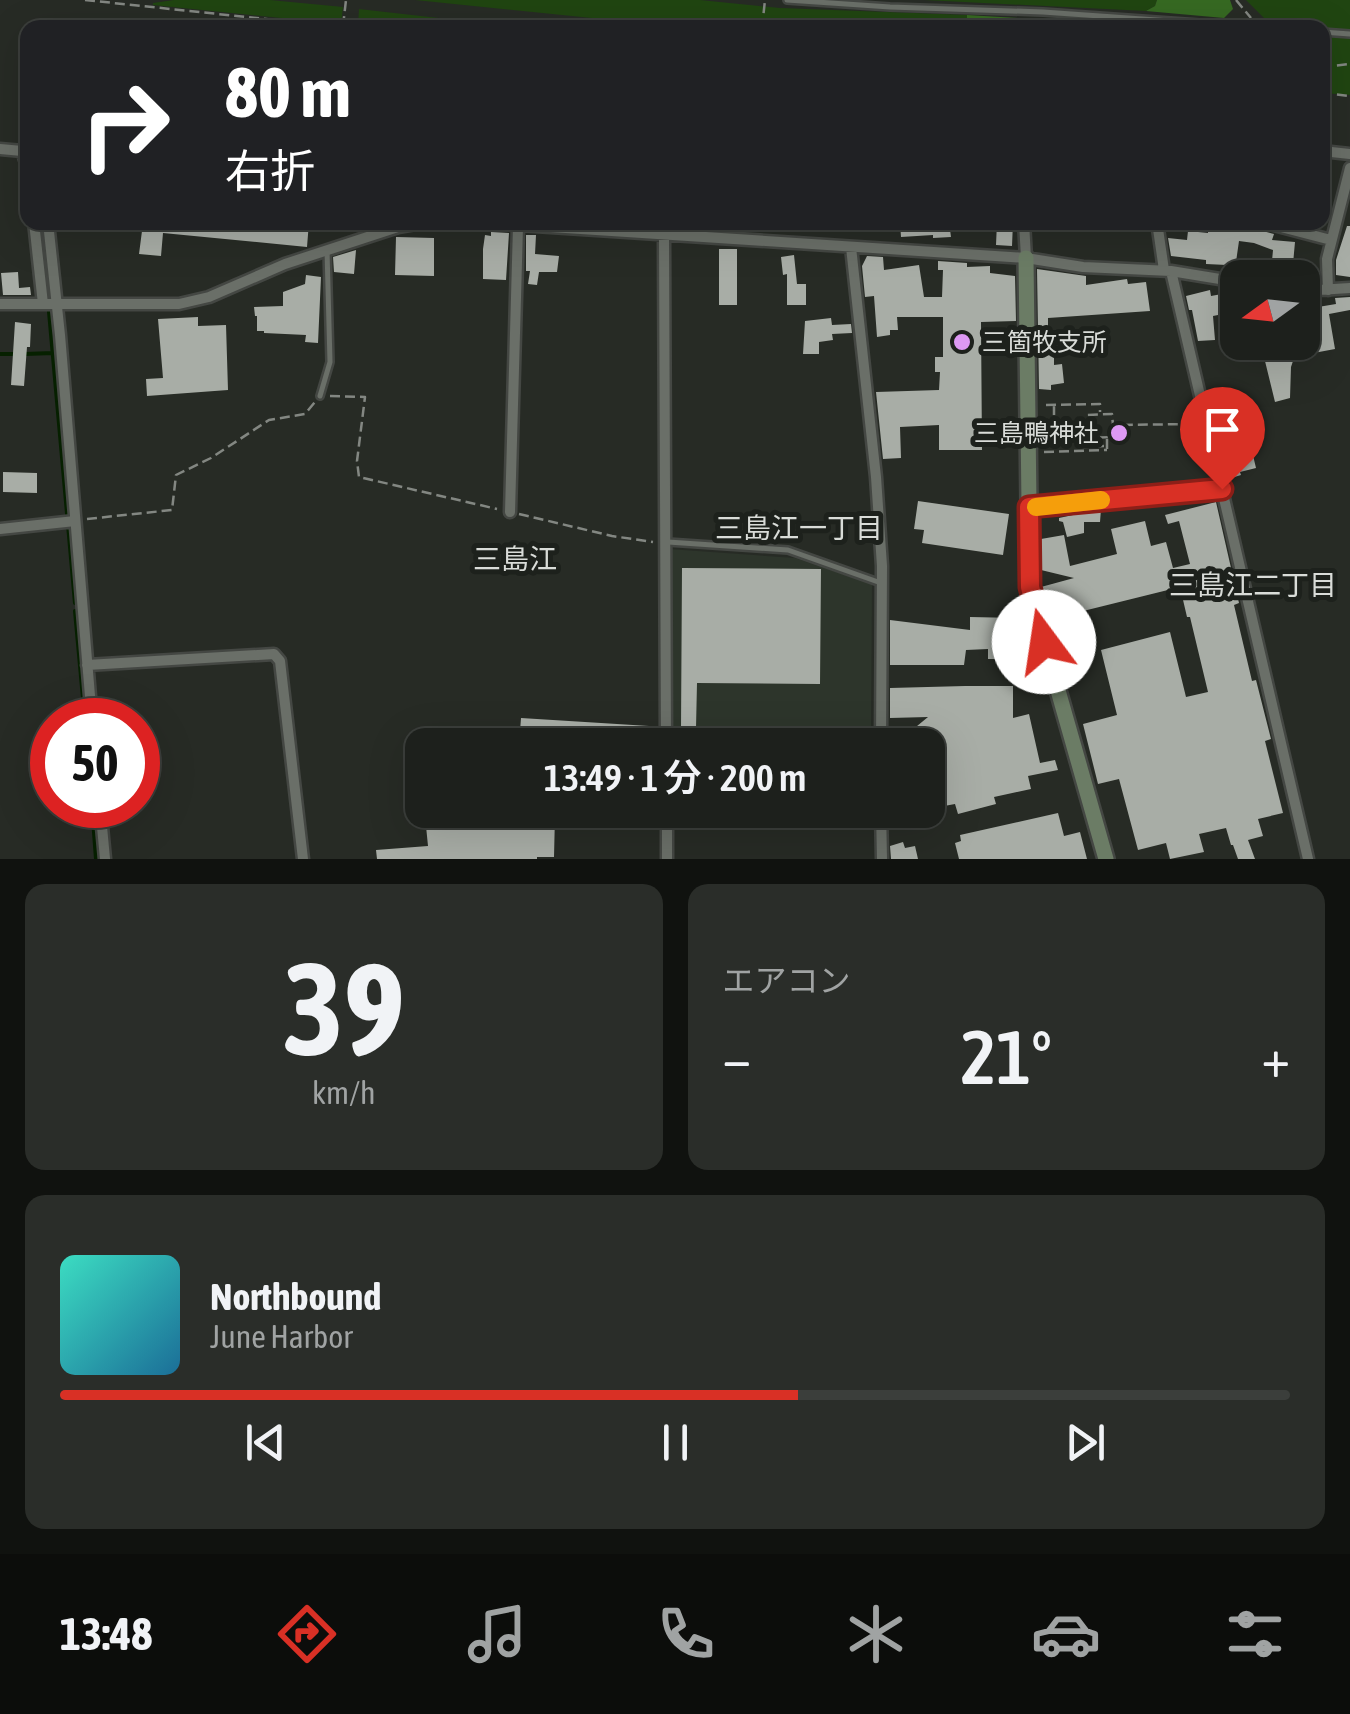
<!DOCTYPE html>
<html lang="ja">
<head>
<meta charset="utf-8">
<style>
	:root { --surface:#1d201c; --page:#2a2d29; --text:#f1f3f6; --muted:#a0a3a3; --line:#3b3e3b; --accent:#d93025 }
	body { margin:0; font-family:"Asap Condensed","Noto Sans JP",sans-serif; background:var(--page); color:var(--text); height:100vh; display:flex; flex-direction:column; font-size:38px; white-space:nowrap }
	* { box-sizing:border-box; margin:0 }
	p { font-size:32px; color:var(--muted) }
	.icon { flex:none; width:55px; height:55px; fill:none; stroke:currentColor; stroke-width:2; stroke-linecap:round; stroke-linejoin:round }
	.map { position:relative; height:859px; overflow:hidden }
	.details { display:flex; flex-direction:column; gap:25px; padding:25px; background:#10120f; flex:1 }
	.details>* { flex:none }
	.top-card { position:absolute; left:20px; top:20px; width:1310px; height:210px; border-radius:20px; box-shadow:0 10px 40px #0002,0 0 0 2px var(--line); background:#202124; color:#fff; overflow:hidden }
	.needle { width:65px; rotate:255deg }
	.fabs { position:absolute; left:1220px; top:260px; display:grid; gap:20px }
	.fabs a { display:grid; place-items:center; width:100px; height:100px; border-radius:20px; background:var(--surface); box-shadow:0 10px 40px #0002,0 0 0 2px var(--line); font-size:50px }
	.speed { position:absolute; left:30px; top:698px; display:flex; gap:20px; font-size:50px; font-weight:700; text-align:center }
	.speed>* { display:grid; place-content:center; width:130px; height:130px; border-radius:50%; background:var(--surface); box-shadow:0 10px 40px #0002,0 0 0 2px var(--line); line-height:1 }
	.speed .limit { border:15px solid #d22; background:#fff; color:#111 }
	.pin { position:absolute; display:grid; place-items:center; width:85px; height:85px; color:#fff; margin:-102px -42px; border-radius:50% 50% 50% 0; rotate:-45deg; box-shadow:0 0 10px #0007 }
	.pin .icon { rotate:45deg }
	.me { position:absolute; width:110px; margin:-55px; rotate:346deg; stroke-linejoin:round; filter:drop-shadow(0 0 8px #0008) }
	.turn { display:flex; align-items:center; gap:35px; height:210px; padding:0 40px; font-size:45px }
	.turn .icon { width:130px; height:130px; stroke-width:2.5 }
	.turn b { display:block; font-size:70px; line-height:85px }
	.big { font-size:75px; font-weight:600; line-height:1.1 }
	.details .widget { flex:1; display:flex; flex-direction:column; justify-content:center; gap:15px; min-width:0; padding:0 35px; border-radius:20px; background:var(--page) }
	.details .dial { align-items:center; gap:0 }
	.dial b { font-size:130px; line-height:1 }
	.song { display:flex; align-items:center; gap:30px }
	.cover { width:120px; height:120px; border-radius:15px; background:linear-gradient(135deg,hsl(170 70% 55%),hsl(200 70% 35%)) }
	.played { height:10px; border-radius:5px; background:linear-gradient(90deg,var(--accent) 60%,var(--line) 60%) }
	.keys { display:flex; justify-content:space-around; direction:ltr }
	.heat { display:flex; justify-content:space-between; align-items:center; font-size:55px; direction:ltr }
	.details .tiles { flex:1; display:grid; gap:25px; grid-template-columns:1fr 1fr }
	.widget:last-child { grid-column:span 2 }
	.trip { position:absolute; left:405px; top:728px; width:540px; height:100px; border-radius:20px; background:var(--surface); box-shadow:0 10px 40px #0002,0 0 0 2px var(--line); font-weight:600; line-height:100px; text-align:center }
	.menu { display:flex; height:160px; justify-content:space-around; align-items:center; background:#0c0d0b; color:var(--muted) }
	.menu .icon { width:70px; height:70px }
	.menu .active { color:var(--accent) }
	.menu b { font-size:45px; color:var(--text) }
	.map>svg:first-child { display:block }
</style>
</head>
<body>
<div class="map">
<svg width="1350" height="859" viewBox="0 0 1350 859">
	<rect width="100%" height="100%" fill="#272b25"/>
	<path fill="#2d352b" d="M 669,549 L 795,558 L 872,584 L 871,733 L 673,733 Z"/>
	<path fill="#204511" d="M 174,0 L 270,0 L 343,7 L 341,24 L 153,5 L 153,3 Z
		M 415,0 L 700,0 L 780,8 L 967,15 L 967,27 L 680,27 Z
		M 924,0 L 1157,0 L 1155,6 L 1146,11 Z
		M 1246,0 L 1350,0 L 1350,95 L 1323,93 L 1322,28 L 1289,27 L 1289,24 L 1269,23 Z
		M 359,9 L 509,26 L 530,27 L 358,26 Z"/>
	<path fill="#366922" d="M 1157,0 L 1230,0 L 1233,9 L 1224,18 L 1146,11 L 1155,6 Z
		M 967,15 L 1167,27 L 967,27 Z"/>
	<g fill="none" stroke-linecap="round" stroke-linejoin="round">
		<path stroke="#062000" stroke-width="4" d="M 41,222 L 75,603
			M 0,354 L 15,354
			M 25,354 L 53,353
			M 75,611 L 85,720
			M 92,805 L 96,859"/>
	</g>
	<path fill="#a8ada6" d="M 138,222 L 309,222 L 307,247 L 163,233 L 161,256 L 139,254 L 142,231 L 137,231 Z
		M 900,222 L 949,222 L 951,237 L 933,238 L 933,235 L 901,237 Z
		M 997,222 L 1013,222 L 1012,246 L 996,245 Z
		M 1208,222 L 1253,222 L 1253,225 L 1259,230 L 1274,234 L 1272,240 L 1295,242 L 1292,275 L 1275,273 L 1276,263 L 1272,261 L 1273,250 L 1254,243 L 1239,241 L 1235,269 L 1226,268 L 1227,265 L 1206,264 L 1206,260 L 1171,256 L 1168,238 L 1187,240 L 1188,231 L 1208,233 Z
		M 1347,226 L 1350,226 L 1350,277 L 1336,275 L 1336,260 Z
		M 491,232 L 509,233 L 506,280 L 483,279 L 483,249 L 485,235 L 491,236 Z
		M 526,235 L 536,235 L 535,254 L 559,256 L 557,272 L 539,272 L 537,285 L 528,284 L 530,271 L 526,271 Z
		M 396,237 L 434,238 L 434,276 L 395,275 Z
		M 719,249 L 737,249 L 737,305 L 719,305 Z
		M 356,250 L 354,274 L 334,272 L 333,257 Z
		M 794,255 L 797,284 L 806,284 L 806,305 L 787,305 L 787,274 L 783,275 L 781,257 Z
		M 867,256 L 883,257 L 884,270 L 919,265 L 924,297 L 942,297 L 943,270 L 938,270 L 938,261 L 967,263 L 967,267 L 990,266 L 990,273 L 1015,276 L 1016,321 L 981,322 L 982,450 L 939,450 L 939,425 L 900,427 L 901,458 L 883,459 L 876,392 L 939,390 L 940,372 L 935,372 L 935,357 L 943,357 L 943,317 L 897,317 L 898,330 L 890,330 L 890,335 L 877,337 L 874,296 L 865,297 L 862,266 Z
		M 1037,269 L 1086,276 L 1086,285 L 1127,279 L 1128,284 L 1146,282 L 1150,311 L 1048,318 L 1048,344 L 1054,344 L 1054,365 L 1062,364 L 1064,383 L 1051,385 L 1051,390 L 1039,389 Z
		M 18,272 L 19,288 L 30,287 L 31,295 L 3,295 L 1,273 Z
		M 306,275 L 321,277 L 318,343 L 305,342 L 306,335 L 264,333 L 264,331 L 257,331 L 257,316 L 255,316 L 254,307 L 283,306 L 283,292 L 305,284 Z
		M 1210,290 L 1211,296 L 1238,291 L 1238,306 L 1232,307 L 1233,312 L 1213,316 L 1215,340 L 1198,341 L 1192,310 L 1189,310 L 1186,296 Z
		M 1350,297 L 1350,310 L 1329,314 L 1335,349 L 1303,355 L 1301,342 L 1308,339 L 1305,321 L 1320,318 L 1318,307 L 1336,304 L 1335,298 Z
		M 198,317 L 198,326 L 226,325 L 228,390 L 147,396 L 146,379 L 163,378 L 158,319 Z
		M 831,318 L 832,325 L 851,324 L 852,333 L 832,334 L 833,340 L 819,342 L 819,354 L 803,354 L 805,321 Z
		M 15,322 L 31,324 L 30,347 L 27,347 L 24,386 L 11,385 Z
		M 1237,342 L 1280,342 L 1281,347 L 1240,355 Z
		M 1297,349 L 1291,367 L 1290,398 L 1275,402 L 1264,357 Z
		M 1251,447 L 1256,468 L 1240,472 L 1241,475 L 1228,479 L 1223,454 Z
		M 3,472 L 37,473 L 37,493 L 3,492 Z
		M 918,501 L 1009,514 L 1003,555 L 922,543 L 924,530 L 914,529 Z
		M 1216,502 L 1239,603 L 1234,605 L 1252,681 L 1256,680 L 1271,739 L 1265,741 L 1283,813 L 1258,819 L 1263,836 L 1248,840 L 1255,859 L 1238,859 L 1233,845 L 1231,845 L 1226,828 L 1199,834 L 1204,852 L 1170,859 L 1166,843 L 1138,850 L 1119,779 L 1098,784 L 1083,724 L 1117,715 L 1101,650 L 1170,632 L 1186,697 L 1208,692 L 1190,617 L 1187,617 L 1180,587 L 1059,617 L 1053,595 L 1044,597 L 1041,587 L 1074,578 L 1041,570 L 1041,539 L 1064,535 L 1070,566 L 1117,554 L 1111,529 L 1145,521 L 1151,546 L 1166,542 L 1173,568 L 1190,564 L 1179,521 L 1168,524 L 1165,515 Z
		M 1101,509 L 1100,522 L 1084,522 L 1084,533 L 1067,537 L 1063,522 L 1059,521 L 1059,518 Z
		M 682,568 L 821,569 L 820,684 L 697,683 L 696,728 L 681,728 Z
		M 970,617 L 1020,618 L 1020,627 L 1028,625 L 1035,652 L 1034,656 L 1023,656 L 1023,649 L 1004,649 L 1004,659 L 988,659 L 988,649 L 966,650 L 964,665 L 890,665 L 890,620 L 970,630 Z
		M 965,686 L 1013,686 L 1013,718 L 1029,714 L 1040,763 L 1055,760 L 1058,770 L 1028,776 L 1031,789 L 994,797 L 996,804 L 958,814 L 955,804 L 928,809 L 928,745 L 914,745 L 911,731 L 928,717 L 890,718 L 890,688 Z
		M 521,718 L 649,726 L 648,741 L 635,740 L 635,745 L 519,745 Z
		M 449,812 L 555,815 L 554,857 L 537,857 L 537,859 L 377,859 L 376,850 L 428,846 L 426,826 L 450,825 Z
		M 1058,813 L 1064,836 L 1080,832 L 1087,859 L 959,859 L 955,843 L 961,841 L 960,835 Z
		M 903,842 L 905,848 L 915,846 L 918,859 L 891,859 L 890,846 Z"/>
	<g fill="none" stroke-linecap="round" stroke-linejoin="round">
		<g stroke="#444743" stroke-width="10">
			<path id="service" d="M 787,0 L 890,7 L 1043,12 L 1270,28
				M 1322,32 L 1350,34
				M 320,396 L 330,362 L 327,250
				M 1032,507 L 1220,489
				M 668,542 L 788,550 L 881,583"/>
		</g>
		<g stroke="#444743" stroke-width="15">
			<path id="minor" d="M 0,149 L 22,151 L 28,169
				M 1322,151 L 1350,154
				M 34,222 L 43,304
				M 48,222 L 60,335 L 92,720
				M 475,222 L 1026,258 L 1083,267 L 1171,271 L 1238,282
				M 1024,222 L 1026,258
				M 1157,222 L 1164,270
				M 1262,222 L 1331,240
				M 664,235 L 666,745
				M 851,247 L 876,477 L 882,566 L 881,745
				M 1171,271 L 1308,859
				M 1328,290 L 1327,259 L 1350,168
				M 1302,291 L 1350,288
				M 0,304 L 179,304 L 209,297 L 285,264 L 398,227 L 421,223 L 458,222
				M 510,512 L 518,226
				M 0,529 L 75,521
				M 87,665 L 274,654 L 280,661 L 303,859
				M 100,805 L 105,859
				M 667,810 L 667,859
				M 881,810 L 882,859"/>
		</g>
		<g stroke="#444743" stroke-width="20">
			<path id="secondary" d="M 1026,258 L 1030,587 L 1034,606 L 1106,859"/>
		</g>
		<path stroke="#838782" stroke-width="2.5" stroke-dasharray="10 5" stroke-linecap="butt" d="M 85,0 L 351,28
			M 1236,0 L 1251,18
			M 343,26 L 346,0
			M 762,28 L 765,0
			M 1322,67 L 1350,64
			M 1322,93 L 1350,96
			M 330,396 L 365,397 L 357,461 L 359,477 L 497,509
			M 1046,405 L 1100,404 L 1100,412
			M 1054,405 L 1054,441 L 1091,439
			M 1113,425 L 1113,437 L 1089,438 L 1087,415 L 1112,414 L 1113,425 L 1195,424
			M 1067,427 L 1087,426
			M 1107,439 L 1107,454
			M 1079,447 L 1107,446
			M 1044,452 L 1107,450
			M 519,514 L 612,536 L 653,542
			M 87,519 L 172,510 L 176,475 L 211,458 L 269,420 L 305,414 L 315,402"/>
		<use href="#service" stroke="#6a6f68" stroke-width="5"/>
		<use href="#minor" stroke="#6a6f68" stroke-width="10"/>
		<use href="#secondary" stroke="#6b7c65" stroke-width="15"/>
	</g>
	<g fill="none" stroke-linecap="round" stroke-linejoin="round">
		<g stroke="#8d1f18" stroke-width="25">
			<path id="route" d="M 1044,642 L 1030,587 L 1029,507 L 1222,489"/>
		</g>
		<use href="#route" stroke="#d93025" stroke-width="18"/>
		<path stroke="#f59e0b" stroke-width="18" d="M 1036,507 L 1101,500"/>
	</g>
	<g fill="#dd99f3" stroke="#1d211c" stroke-width="4">
		<circle cx="962" cy="342" r="10"/>
		<circle cx="1119" cy="433" r="10"/>
	</g>
	<g text-anchor="middle" stroke-width="10" stroke-linejoin="round" paint-order="stroke">
		<g font-size="25" fill="#d9dcd8" stroke="#1d211c" text-anchor="start">
			<text x="982" y="351">三箇牧支所</text>
			<text x="1099" y="442" text-anchor="end">三島鴨神社</text>
		</g>
		<g font-size="28" fill="#d9dcd8" stroke="#1d211c">
			<text x="799" y="538">三島江一丁目</text>
			<text x="515" y="569">三島江</text>
			<text x="1253" y="595">三島江二丁目</text>
		</g>
	</g>
</svg>
<div class="fabs">
<a><svg class="needle" viewBox="-14 -14 28 28"><path d="M0-13l5 13h-10z" fill="#e53935"/><path d="M0 13l5-13h-10z" fill="#a0a3a3"/></svg></a>
</div>
<div class="speed"><div class="limit">50</div></div>
<div class="pin" style="left:1222px;top:489px;background:#d93025"><svg class="icon" aria-label="arrive" viewBox="0 0 24 24"><path d="M6 21V4h12l-3 4 3 4H6"/></svg></div>
<svg class="me" style="left:1044px;top:642px" viewBox="-20 -20 40 40"><circle r="19" fill="#fff"/><path d="M0-13L10 11 0 6-10 11z" fill="#d93025"/></svg>
<div class="trip">13:49 · 1 分 · 200 m</div>
<div class="top-card">
<div class="turn"><svg class="icon" aria-label="right" viewBox="0 0 24 24"><path d="M7 20v-9h11M14 6l5 5-5 5"/></svg><div><b>80 m</b>右折</div></div>
</div>
</div>
<section class="details">
<div class="tiles">
<div class="widget dial"><b>39</b><p>km/h</p></div>
<div class="widget"><p>エアコン</p>
<div class="heat"><a>−</a><b class="big">21°</b><a>+</a></div>
</div>
<div class="widget">
<div class="song"><i class="cover"></i><div><b>Northbound</b><p>June Harbor</p></div></div>
<div class="played"></div>
<div class="keys"><svg class="icon" aria-label="previous" viewBox="0 0 24 24"><path d="M18 5L8 12l10 7zM5 5v14"/></svg><svg class="icon" aria-label="pause" viewBox="0 0 24 24"><path d="M8 5v14M16 5v14"/></svg><svg class="icon" aria-label="next" viewBox="0 0 24 24"><path d="M6 5l10 7-10 7zM19 5v14"/></svg></div>
</div>
</div>
</section>
<nav class="menu">
<b>13:48</b>
<svg class="icon active" aria-label="directions" viewBox="0 0 24 24"><path d="M12 3l9 9-9 9-9-9zM9 14v-3h6M13 9l2 2-2 2"/></svg>
<svg class="icon" aria-label="music" viewBox="0 0 24 24"><path d="M9 18V5l10-2v13"/><circle cx="6" cy="18" r="3"/><circle cx="16" cy="16" r="3"/></svg>
<svg class="icon" aria-label="phone" viewBox="0 0 24 24"><path d="M5 4h4l2 5-3 2q2 4 5 5l2-3 5 2v4C11 20 4 13 5 4z"/></svg>
<svg class="icon" aria-label="climate" viewBox="0 0 24 24"><path d="M12 3v18M4 7l16 10M4 17L20 7"/></svg>
<svg class="icon" aria-label="car" viewBox="0 0 24 24"><path d="M5 17H2v-5l4-1 3-4h7l3 4 3 1v5h-3M9 17h6M6 11h13"/><circle cx="7" cy="17" r="2"/><circle cx="17" cy="17" r="2"/></svg>
<svg class="icon" aria-label="filters" viewBox="0 0 24 24"><path d="M4 7h16M4 17h16"/><circle cx="9" cy="7" r="2"/><circle cx="15" cy="17" r="2"/></svg>
</nav>
</body>
</html>
